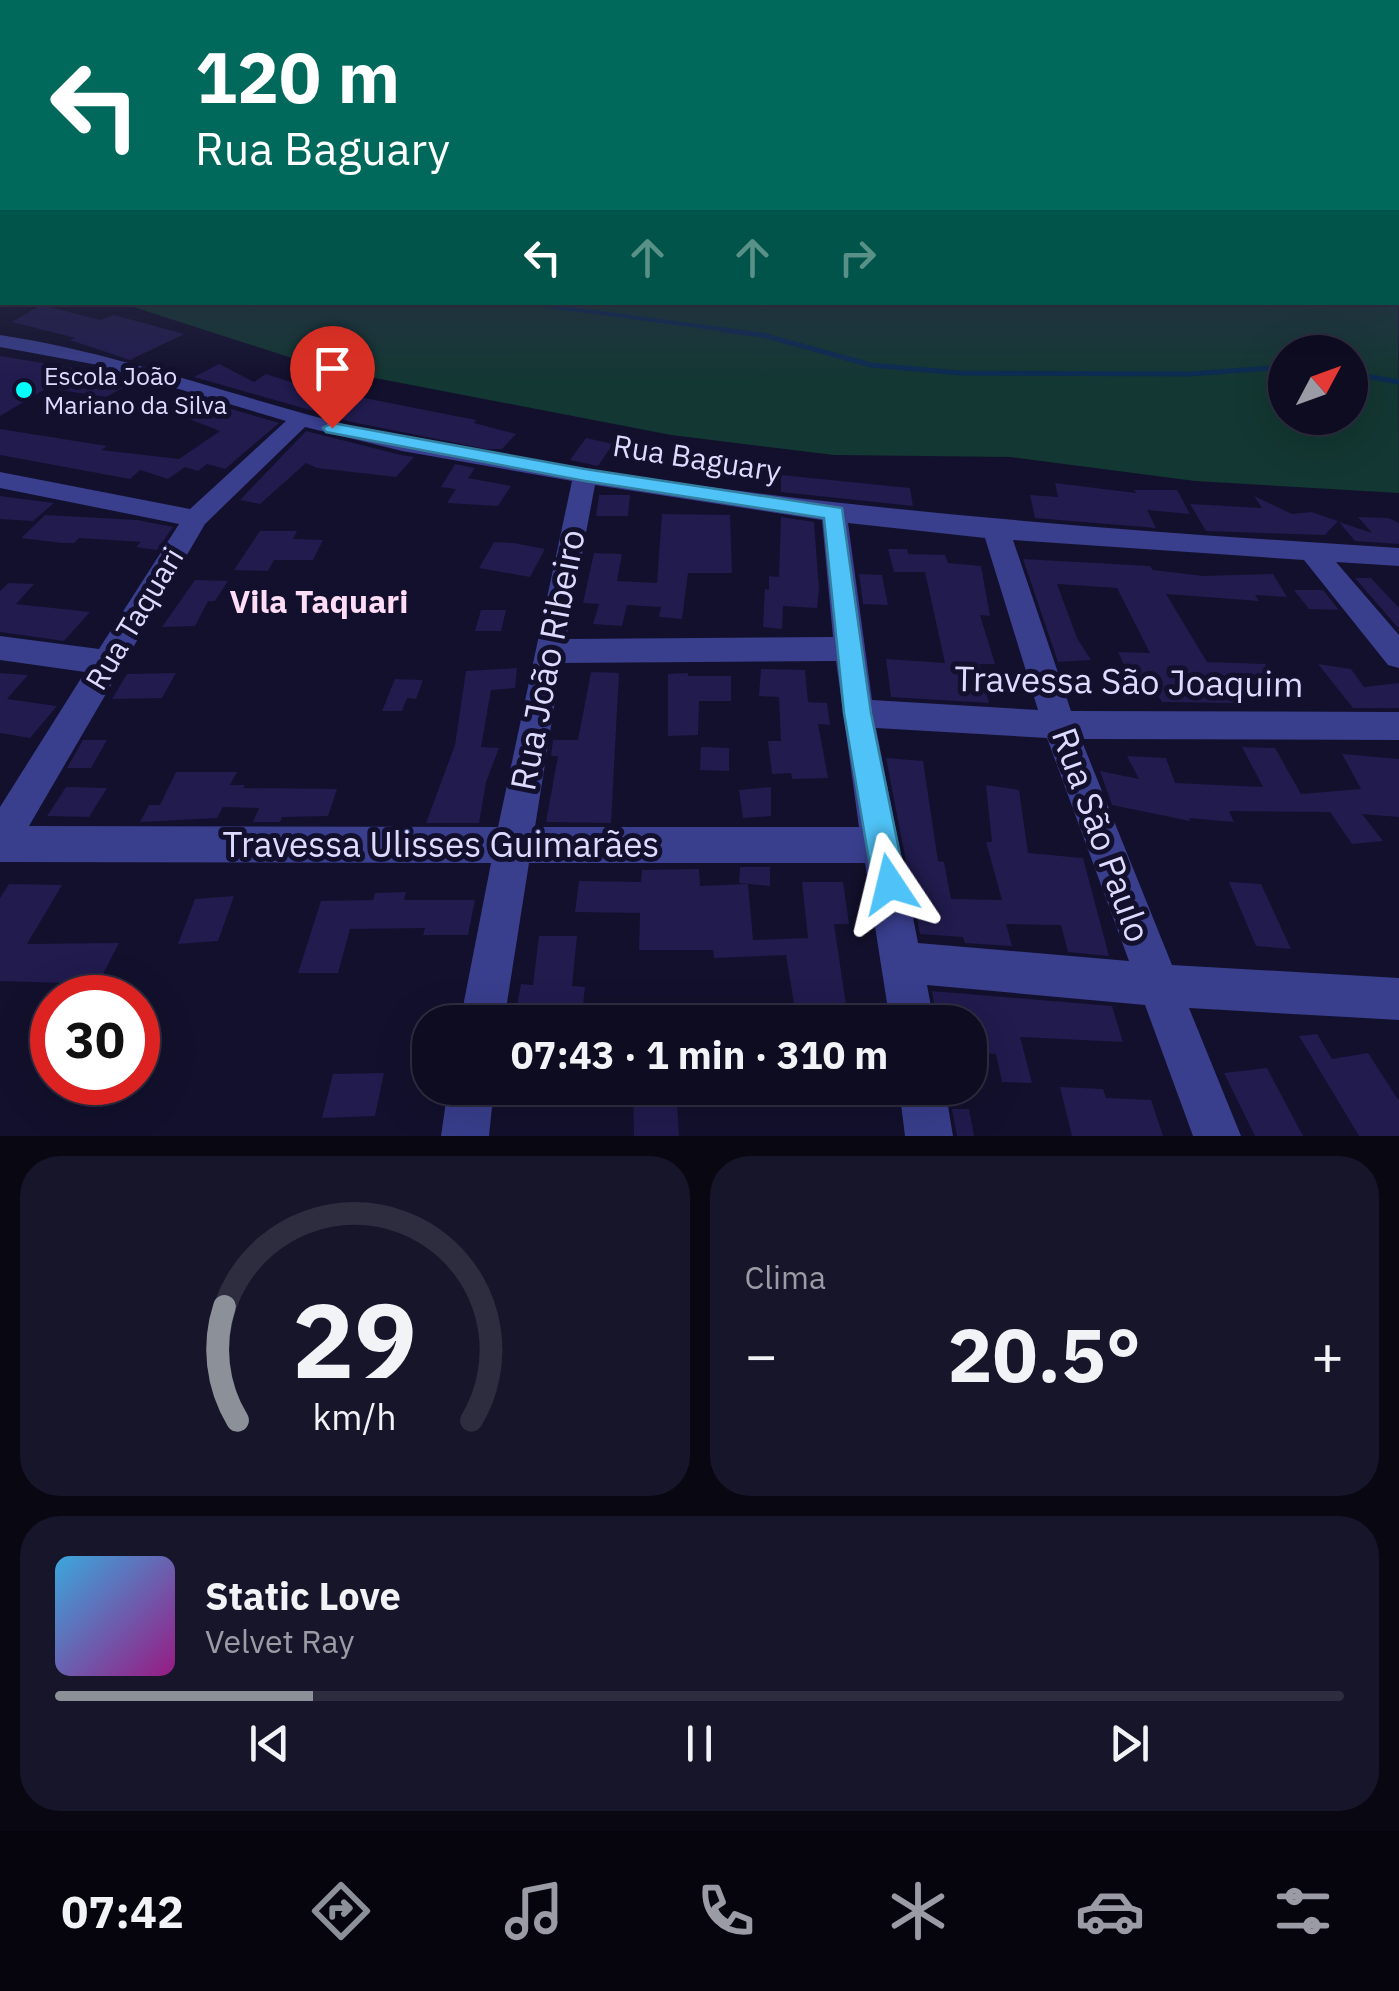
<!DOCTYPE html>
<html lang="pt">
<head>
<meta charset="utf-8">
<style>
	:root { --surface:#0e0c21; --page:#17152a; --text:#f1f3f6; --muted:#9b9ba5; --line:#2e2c3f; --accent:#8c9099 }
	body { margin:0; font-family:"IBM Plex Sans",sans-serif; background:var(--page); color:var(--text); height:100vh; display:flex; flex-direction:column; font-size:38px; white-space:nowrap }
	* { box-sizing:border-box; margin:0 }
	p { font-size:32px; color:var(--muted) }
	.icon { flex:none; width:55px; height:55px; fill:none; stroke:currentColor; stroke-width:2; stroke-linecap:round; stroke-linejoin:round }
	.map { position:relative; height:1136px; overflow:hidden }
	.sheet { display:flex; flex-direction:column; gap:20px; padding:20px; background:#080712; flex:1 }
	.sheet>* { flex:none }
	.guide { position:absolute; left:0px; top:0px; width:1400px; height:305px; box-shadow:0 10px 40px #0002,0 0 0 2px var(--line); background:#00695c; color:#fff; overflow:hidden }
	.needle { width:65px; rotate:49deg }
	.controls { position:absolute; left:1268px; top:335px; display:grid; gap:20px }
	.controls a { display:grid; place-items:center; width:100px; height:100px; border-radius:50%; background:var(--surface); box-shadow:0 10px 40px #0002,0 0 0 2px var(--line); font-size:50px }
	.speed { position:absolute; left:30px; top:975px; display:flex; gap:20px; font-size:50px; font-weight:700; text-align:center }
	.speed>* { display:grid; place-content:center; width:130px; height:130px; border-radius:50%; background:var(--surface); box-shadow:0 10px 40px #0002,0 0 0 2px var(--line); line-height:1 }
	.speed .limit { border:15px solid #d22; background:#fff; color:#111 }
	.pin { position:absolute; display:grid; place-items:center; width:85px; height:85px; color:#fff; margin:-102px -42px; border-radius:50% 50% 50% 0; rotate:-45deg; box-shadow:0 0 10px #0007 }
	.pin .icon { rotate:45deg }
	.me { position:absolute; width:110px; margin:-55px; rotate:350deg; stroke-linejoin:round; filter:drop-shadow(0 0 8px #0008) }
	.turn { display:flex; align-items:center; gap:35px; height:210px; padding:0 30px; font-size:45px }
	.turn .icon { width:130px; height:130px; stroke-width:2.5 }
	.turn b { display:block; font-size:70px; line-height:85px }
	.lanes { display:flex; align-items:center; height:95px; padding:0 30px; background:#0003; justify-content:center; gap:50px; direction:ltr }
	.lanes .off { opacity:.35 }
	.big { font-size:75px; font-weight:700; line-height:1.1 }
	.sheet .tile { flex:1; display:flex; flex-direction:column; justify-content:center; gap:15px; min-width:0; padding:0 35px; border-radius:40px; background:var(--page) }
	.sheet .dial { align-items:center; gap:0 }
	.dial svg { height:260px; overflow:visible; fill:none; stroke:var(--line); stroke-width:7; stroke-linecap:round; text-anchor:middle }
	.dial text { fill:var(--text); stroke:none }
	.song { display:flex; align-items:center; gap:30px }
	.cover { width:120px; height:120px; border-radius:15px; background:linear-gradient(135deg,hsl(200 70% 55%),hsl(310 70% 35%)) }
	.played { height:10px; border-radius:5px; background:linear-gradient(90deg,var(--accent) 20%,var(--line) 20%) }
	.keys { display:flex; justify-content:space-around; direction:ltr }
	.heat { display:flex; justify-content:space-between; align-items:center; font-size:55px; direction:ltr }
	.sheet .tiles { flex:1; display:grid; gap:20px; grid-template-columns:1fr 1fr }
	.tile:last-child { grid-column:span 2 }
	.trip { position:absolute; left:412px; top:1005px; width:575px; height:100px; border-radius:40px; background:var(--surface); box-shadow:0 10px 40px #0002,0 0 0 2px var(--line); font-weight:700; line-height:100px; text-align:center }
	.tab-bar { display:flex; height:160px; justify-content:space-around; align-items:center; background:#06050d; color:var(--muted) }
	.tab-bar .icon { width:70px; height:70px }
	.tab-bar .on { color:var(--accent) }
	.tab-bar b { font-size:45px; color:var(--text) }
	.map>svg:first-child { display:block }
</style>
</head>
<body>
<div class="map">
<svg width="1399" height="1136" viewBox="0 0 1399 1136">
	<rect width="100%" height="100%" fill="#12102c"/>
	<path fill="#133732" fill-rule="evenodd" d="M 1398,236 L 1399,493 L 1195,481 L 1010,457 L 834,455 L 671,435 L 323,368 L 121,303 L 1398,302 ZM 1285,352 L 1350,352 L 1350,418 L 1285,418 Z"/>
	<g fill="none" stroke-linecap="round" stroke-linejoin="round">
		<path stroke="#0b2b51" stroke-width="4" d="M 519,302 L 742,332"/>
		<path stroke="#0b2b51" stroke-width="5" d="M 723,330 L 762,335 L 871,365 L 960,373 L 1189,374 L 1285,367
			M 1350,373 L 1399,382"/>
	</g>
	<path fill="#211b4e" d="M 41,305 L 101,320 L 114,315 L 184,334 L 130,360 L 70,340 L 76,338 L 12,322 Z
		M 0,356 L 104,373 L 98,376 L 126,386 L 106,397 L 47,388 L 0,416 Z
		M 219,364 L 254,382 L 266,374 L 322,392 L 328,387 L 348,391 L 344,394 L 476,420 L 474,423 L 516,434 L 502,449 L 486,449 L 352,422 L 194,377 Z
		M 204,401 L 279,423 L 225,469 L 207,464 L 198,471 L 185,467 L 168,479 L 140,470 L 130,479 L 0,455 L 0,429 L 107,446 L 101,450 L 179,459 L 220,431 L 179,415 Z
		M 306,431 L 401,455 L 414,457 L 396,477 L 317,468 L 306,463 L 260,504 L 240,500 Z
		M 586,438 L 613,444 L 598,466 L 570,460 Z
		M 455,464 L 475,468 L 468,478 L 511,486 L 498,506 L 447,503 L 456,489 L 441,487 Z
		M 781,475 L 910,488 L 913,506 L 781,492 Z
		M 1055,483 L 1136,493 L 1134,490 L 1177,490 L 1190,514 L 1147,510 L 1156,528 L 1035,518 L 1030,495 L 1058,497 Z
		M 599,495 L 630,495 L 628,516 L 596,516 Z
		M 0,496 L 54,503 L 33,521 L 0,519 Z
		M 1254,496 L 1292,514 L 1311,512 L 1338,521 L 1325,535 L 1206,531 L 1190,504 L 1262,508 Z
		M 662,514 L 730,515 L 732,573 L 688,573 L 682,619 L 659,617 L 661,607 L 627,605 L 622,626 L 593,624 L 599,604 L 583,603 L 594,553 L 622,554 L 617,581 L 657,583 Z
		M 45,515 L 137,520 L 173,527 L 157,550 L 136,547 L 141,542 L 79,538 L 74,543 L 62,543 L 21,538 Z
		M 781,517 L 814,522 L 819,589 L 817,608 L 783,606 L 782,629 L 763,627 L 765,589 L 769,590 L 769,576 L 779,577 Z
		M 1358,517 L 1389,518 L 1399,523 L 1399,544 L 1355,541 L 1339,522 L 1372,533 Z
		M 260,531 L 297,531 L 293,539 L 323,540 L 313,560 L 274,560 L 268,571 L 234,570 Z
		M 494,542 L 514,543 L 545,549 L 530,577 L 479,568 Z
		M 888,549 L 907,549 L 908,554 L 945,555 L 948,563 L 981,566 L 990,616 L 980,615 L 995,664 L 979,664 L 989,703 L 891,697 L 886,659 L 945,663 L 925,572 L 894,572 Z
		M 1023,559 L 1150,566 L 1153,570 L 1203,576 L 1273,574 L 1287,597 L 1255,595 L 1259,601 L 1166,594 L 1207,662 L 1265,664 L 1290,696 L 1236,697 L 1239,703 L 1162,702 L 1153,686 L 1134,686 L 1118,652 L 1150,653 L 1117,588 L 1057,584 L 1077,638 L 1091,660 L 1058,662 Z
		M 859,574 L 882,575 L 888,605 L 863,604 Z
		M 1355,578 L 1371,578 L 1399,608 L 1399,629 Z
		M 195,580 L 228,581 L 215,601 L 208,601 L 195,626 L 162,627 Z
		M 9,583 L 34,584 L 16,604 L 90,612 L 64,641 L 0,632 L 0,591 Z
		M 1294,590 L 1323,590 L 1339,610 L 1309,609 Z
		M 481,610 L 506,610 L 501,631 L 475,631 Z
		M 1318,664 L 1351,669 L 1364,687 L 1399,683 L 1399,708 L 1353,708 Z
		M 517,668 L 515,688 L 491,690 L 481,747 L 499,748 L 486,782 L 479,823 L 426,823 L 455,745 L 466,671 Z
		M 761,669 L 805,670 L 808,702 L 827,703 L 830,725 L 818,724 L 828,778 L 792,779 L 791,773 L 772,774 L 768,741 L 781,741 L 779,697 L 759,696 Z
		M 591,672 L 619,673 L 611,823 L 546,822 L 558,756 L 551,756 L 553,740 L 578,740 Z
		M 0,673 L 28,675 L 7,699 L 57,706 L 30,738 L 0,733 Z
		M 176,673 L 162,698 L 112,699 L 127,674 Z
		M 688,673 L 688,676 L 731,676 L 731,701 L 699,701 L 698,735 L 668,736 L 668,674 Z
		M 395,679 L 423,680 L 416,699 L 407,698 L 402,711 L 382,711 Z
		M 83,740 L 107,740 L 91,768 L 67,768 Z
		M 701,747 L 729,748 L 729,771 L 700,770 Z
		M 1242,747 L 1275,748 L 1301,794 L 1361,789 L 1342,754 L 1399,759 L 1399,817 L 1362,814 L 1383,841 L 1352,844 L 1330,812 L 1229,811 L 1234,822 L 1189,818 L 1190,821 L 1112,805 L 1100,771 L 1139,779 L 1127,756 L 1166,758 L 1175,783 L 1263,787 Z
		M 886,758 L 923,761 L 938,861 L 944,862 L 951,899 L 1002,900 L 986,842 L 992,842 L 986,785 L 1019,790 L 1028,853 L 1083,858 L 1109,956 L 1068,952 L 1061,925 L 1006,924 L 1012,946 L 965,943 L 963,937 L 920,934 Z
		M 176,772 L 237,772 L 230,785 L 245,785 L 243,788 L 337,789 L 328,816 L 282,817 L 280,822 L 253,822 L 259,808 L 223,807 L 217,818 L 140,822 L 149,805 L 160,805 Z
		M 66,787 L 107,788 L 89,817 L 47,816 Z
		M 771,787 L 771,816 L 743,818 L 739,790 Z
		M 740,867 L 770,867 L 770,886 L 739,883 Z
		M 699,869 L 700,886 L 748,884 L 753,940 L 808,938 L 802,882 L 843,882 L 849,924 L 834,924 L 846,1005 L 866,1004 L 869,1022 L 797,1022 L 786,955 L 714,958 L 713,950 L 639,950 L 640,913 L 575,912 L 579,881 L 641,882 L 642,870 Z
		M 1229,882 L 1261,884 L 1291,949 L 1256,946 Z
		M 9,884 L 62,885 L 27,944 L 119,943 L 98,984 L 0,981 L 0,898 Z
		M 406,892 L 404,900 L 475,900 L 468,935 L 423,935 L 425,928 L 350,929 L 338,973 L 298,973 L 321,901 L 373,900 L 375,893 Z
		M 234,896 L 218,941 L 178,944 L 195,899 Z
		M 539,936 L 577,936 L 572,986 L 585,987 L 581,1022 L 514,1022 L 521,984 L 533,985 Z
		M 932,991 L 1112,1006 L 1123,1042 L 1020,1037 L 1032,1083 L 1002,1082 L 996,1054 L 970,1052 L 970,1022 L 937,1022 Z
		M 1317,1034 L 1332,1059 L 1368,1053 L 1399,1101 L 1399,1136 L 1359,1136 L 1299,1036 Z
		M 1267,1068 L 1303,1136 L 1255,1136 L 1224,1073 Z
		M 384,1073 L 375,1116 L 322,1118 L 333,1074 Z
		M 1060,1087 L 1103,1089 L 1106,1098 L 1151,1100 L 1163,1136 L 1072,1136 Z
		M 633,1088 L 676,1088 L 679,1136 L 634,1136 Z
		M 952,1109 L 969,1109 L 974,1136 L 957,1136 Z"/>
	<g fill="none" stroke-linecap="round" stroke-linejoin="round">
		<path fill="#393e8d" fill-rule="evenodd" d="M 0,335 C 138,356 266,410 402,437 C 731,502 1065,527 1399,548 L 1399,566 L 1336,562 L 1399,635 L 1399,668 L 1388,665 L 1304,560 L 1013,540 L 1071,711 L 1399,712 L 1399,740 L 1081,739 L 1172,965 L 1399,978 L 1399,1020 L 1189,1008 L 1241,1136 L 1193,1136 L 1145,1005 L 927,985 L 934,1022 L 890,1022 L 865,863 L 529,863 L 504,1022 L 460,1022 L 491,863 L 0,862 L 0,807 L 85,672 L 0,660 L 0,636 L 99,649 L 179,524 L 0,488 L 0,472 L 190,509 L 286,421 L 98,365 L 0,347 ZM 305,427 L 402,451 L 572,481 L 498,827 L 29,826 L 205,524 ZM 595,485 L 822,520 L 833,637 L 566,639 ZM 848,523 L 985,538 L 1038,710 L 872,700 ZM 836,661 L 859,827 L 535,827 L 561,663 ZM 876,728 L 1047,738 L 1129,961 L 918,943 Z
			M 448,1088 L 494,1088 L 489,1136 L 441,1136 Z
			M 899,1088 L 945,1088 L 953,1136 L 905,1136 Z"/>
	</g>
	<linearGradient id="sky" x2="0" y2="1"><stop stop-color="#0a0918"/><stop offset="0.58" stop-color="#333756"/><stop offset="1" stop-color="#333756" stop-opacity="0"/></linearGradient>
	<rect width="1399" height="381" fill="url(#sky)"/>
	<path fill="#4fc3f7" stroke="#337fa1" stroke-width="2.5" d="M 332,423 L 585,469 L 842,508 L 871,713 L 906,884 L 901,895 L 890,900 L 878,895 L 873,884 L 844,713 L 824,518 L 585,481 L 326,432 L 323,428 Z"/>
	<circle fill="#07feff" stroke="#12102c" stroke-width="4" cx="24" cy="390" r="10"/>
	<g text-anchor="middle" stroke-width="10" stroke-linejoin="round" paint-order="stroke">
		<g font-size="25" fill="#dcdbff" stroke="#12102c" text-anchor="start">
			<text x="44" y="385">Escola João<tspan x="44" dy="29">Mariano da Silva</tspan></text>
		</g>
		<g font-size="30" fill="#dcdbff" stroke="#12102c">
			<text transform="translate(697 459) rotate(9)" y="10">Rua Baguary</text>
			<text transform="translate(135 619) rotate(-59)" y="10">Rua Taquari</text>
		</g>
		<g font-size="32" font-weight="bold" fill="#ffddf6" stroke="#12102c">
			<text x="319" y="613">Vila Taquari</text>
		</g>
		<g font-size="35" fill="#dcdbff" stroke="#12102c">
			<text transform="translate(548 660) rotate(-79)" y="12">Rua João Ribeiro</text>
			<text transform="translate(1129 682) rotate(1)" y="12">Travessa São Joaquim</text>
			<text transform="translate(1101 835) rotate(70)" y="12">Rua São Paulo</text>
			<text x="441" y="857">Travessa Ulisses Guimarães</text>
		</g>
	</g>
</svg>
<div class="controls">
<a><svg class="needle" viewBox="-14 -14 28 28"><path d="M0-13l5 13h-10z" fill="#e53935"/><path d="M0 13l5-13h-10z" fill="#9b9ba5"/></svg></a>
</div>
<div class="speed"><div class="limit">30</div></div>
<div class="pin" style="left:332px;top:428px;background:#d93025"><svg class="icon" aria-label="arrive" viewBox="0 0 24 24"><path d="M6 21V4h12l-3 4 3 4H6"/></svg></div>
<svg class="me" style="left:890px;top:884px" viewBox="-20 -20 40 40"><path d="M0-17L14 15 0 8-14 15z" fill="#4fc3f7" stroke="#fff" stroke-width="4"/></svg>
<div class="trip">07:43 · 1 min · 310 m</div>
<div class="guide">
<div class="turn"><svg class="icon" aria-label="left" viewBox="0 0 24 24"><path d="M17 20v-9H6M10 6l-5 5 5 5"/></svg><div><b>120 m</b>Rua Baguary</div></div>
<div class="lanes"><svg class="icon" aria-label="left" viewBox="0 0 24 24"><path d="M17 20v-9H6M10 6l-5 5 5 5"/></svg><svg class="icon off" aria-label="ahead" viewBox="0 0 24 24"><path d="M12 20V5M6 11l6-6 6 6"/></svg><svg class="icon off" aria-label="ahead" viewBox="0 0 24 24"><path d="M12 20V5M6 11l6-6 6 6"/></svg><svg class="icon off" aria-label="right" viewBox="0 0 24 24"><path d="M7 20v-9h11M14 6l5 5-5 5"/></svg></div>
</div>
</div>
<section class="sheet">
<div class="tiles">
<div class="tile dial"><svg viewBox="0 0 100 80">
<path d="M14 69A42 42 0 1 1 86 69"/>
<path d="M14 69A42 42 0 0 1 10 34" stroke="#8c9099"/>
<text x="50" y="56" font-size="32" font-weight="700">29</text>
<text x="50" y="72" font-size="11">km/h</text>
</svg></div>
<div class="tile"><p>Clima</p>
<div class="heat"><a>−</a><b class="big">20.5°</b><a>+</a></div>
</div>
<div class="tile">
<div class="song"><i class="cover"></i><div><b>Static Love</b><p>Velvet Ray</p></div></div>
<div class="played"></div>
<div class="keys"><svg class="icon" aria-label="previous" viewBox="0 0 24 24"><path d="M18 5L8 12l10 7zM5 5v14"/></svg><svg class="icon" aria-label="pause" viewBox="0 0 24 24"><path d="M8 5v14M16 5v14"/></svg><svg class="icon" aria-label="next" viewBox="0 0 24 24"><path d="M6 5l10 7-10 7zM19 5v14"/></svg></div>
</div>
</div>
</section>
<nav class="tab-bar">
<b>07:42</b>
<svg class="icon on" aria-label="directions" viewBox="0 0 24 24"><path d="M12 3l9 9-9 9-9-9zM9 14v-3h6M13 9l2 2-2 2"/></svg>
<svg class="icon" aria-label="music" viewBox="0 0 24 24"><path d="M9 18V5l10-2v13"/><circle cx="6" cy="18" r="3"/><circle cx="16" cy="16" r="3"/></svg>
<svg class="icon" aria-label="phone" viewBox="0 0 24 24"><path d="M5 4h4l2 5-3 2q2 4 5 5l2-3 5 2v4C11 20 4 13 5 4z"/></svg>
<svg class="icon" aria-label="climate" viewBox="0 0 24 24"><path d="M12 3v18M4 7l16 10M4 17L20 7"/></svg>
<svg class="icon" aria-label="car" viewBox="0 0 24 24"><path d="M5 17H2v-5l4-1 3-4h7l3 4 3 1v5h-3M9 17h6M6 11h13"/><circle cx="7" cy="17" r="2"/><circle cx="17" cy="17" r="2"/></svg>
<svg class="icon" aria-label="filters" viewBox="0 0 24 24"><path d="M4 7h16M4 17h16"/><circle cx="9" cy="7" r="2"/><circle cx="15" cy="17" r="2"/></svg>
</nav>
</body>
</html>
